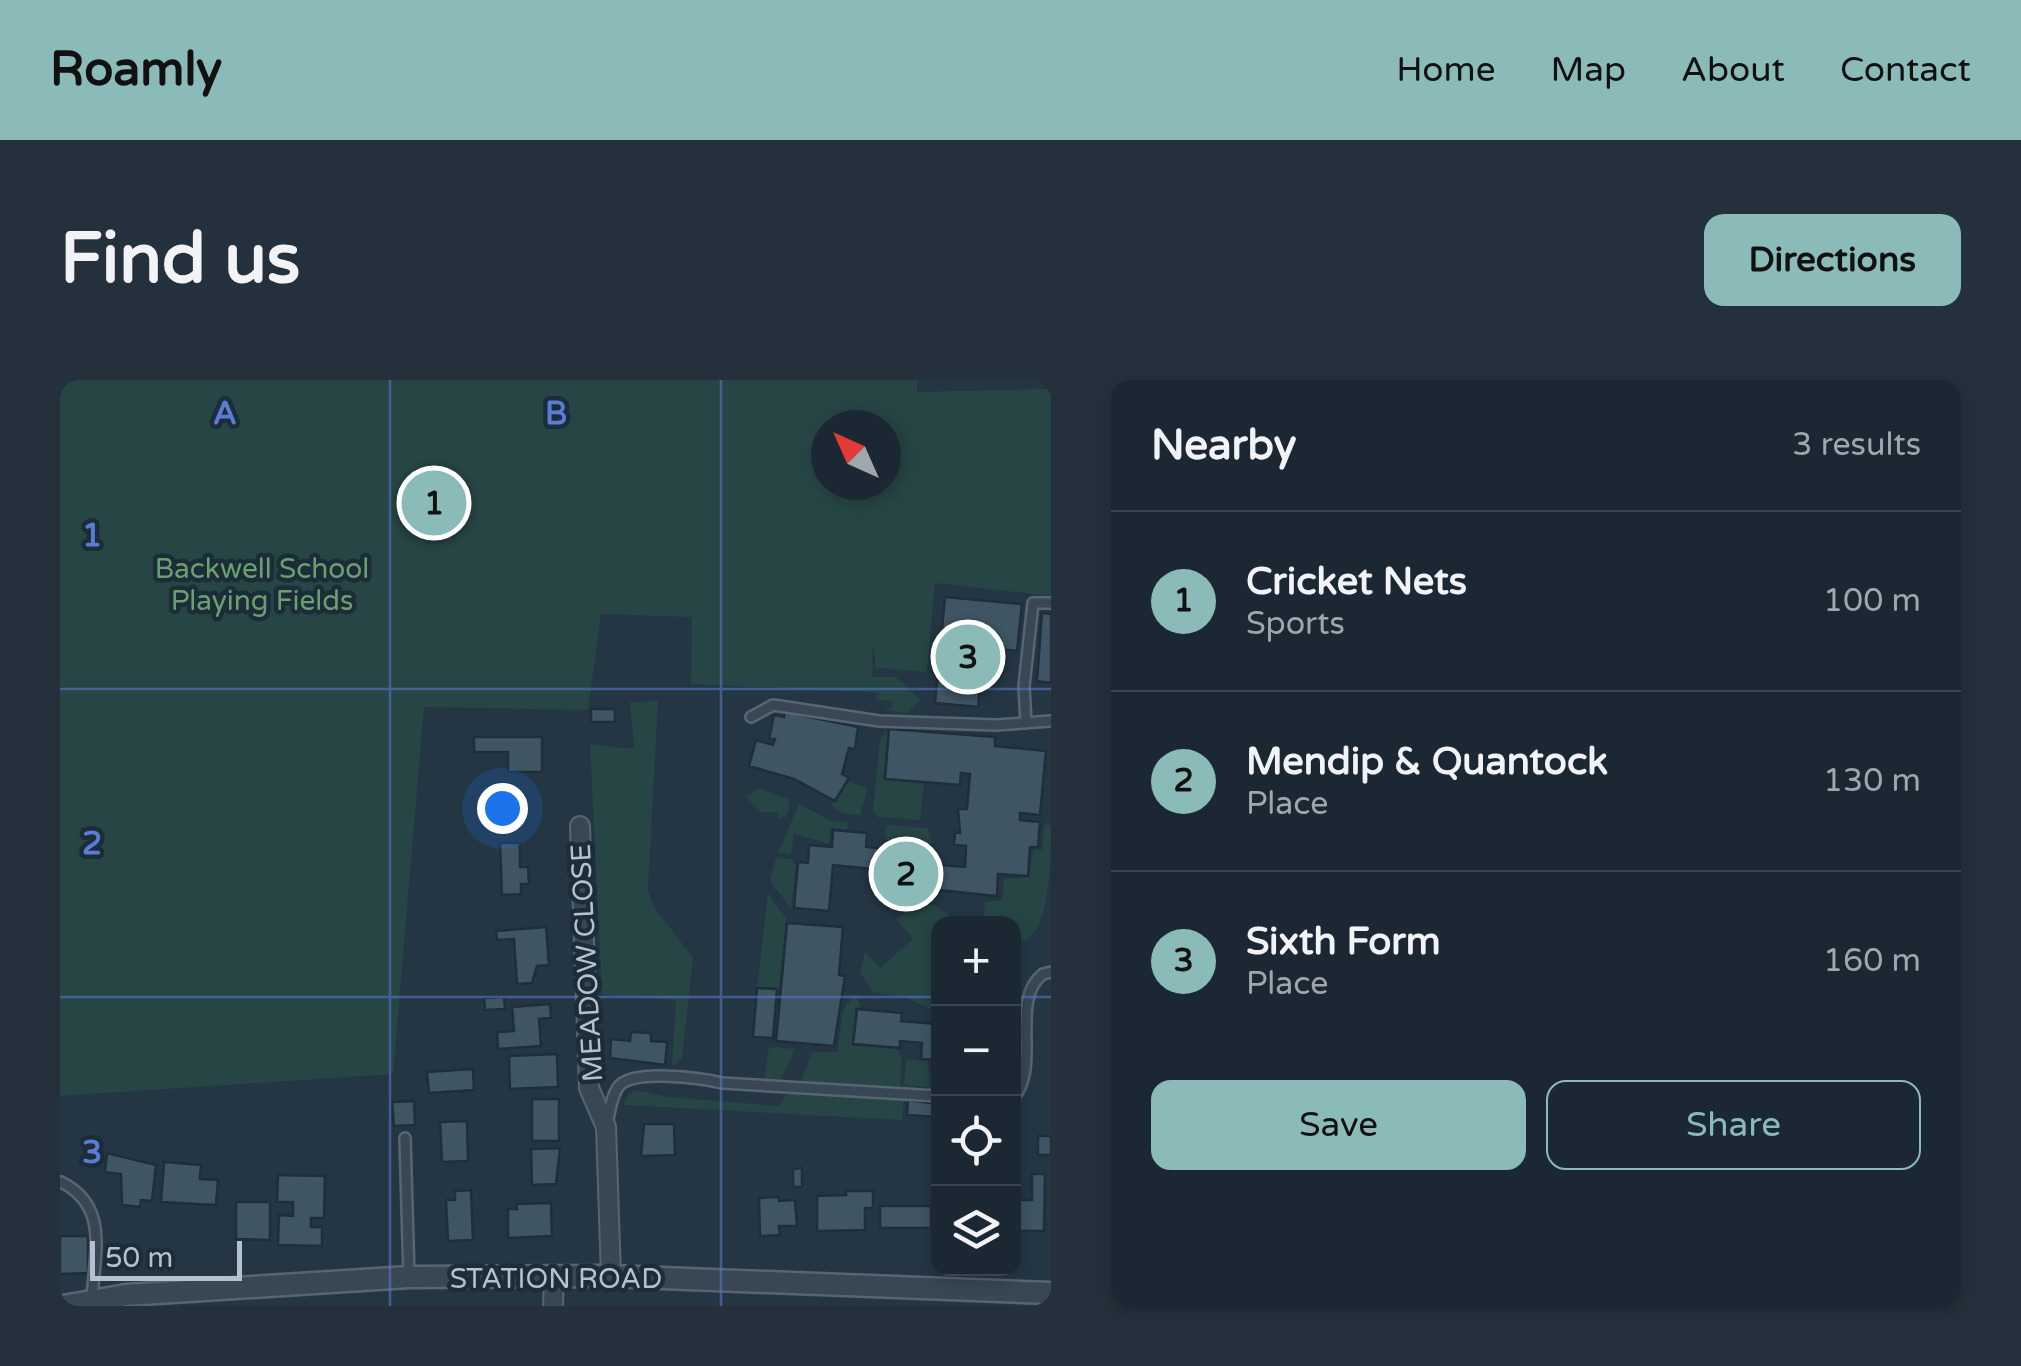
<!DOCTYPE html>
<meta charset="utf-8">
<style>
:root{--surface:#1b2833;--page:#24303b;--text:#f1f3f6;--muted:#a0a6ac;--line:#39444e;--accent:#8bbbb9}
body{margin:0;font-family:"Varela Round",sans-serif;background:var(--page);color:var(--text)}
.controls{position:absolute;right:30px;bottom:30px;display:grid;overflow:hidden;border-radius:20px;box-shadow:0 5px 15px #0003}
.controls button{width:90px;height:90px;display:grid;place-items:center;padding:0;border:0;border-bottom:2px solid var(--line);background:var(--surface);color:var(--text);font:50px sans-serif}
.compass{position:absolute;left:751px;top:30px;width:90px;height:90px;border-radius:50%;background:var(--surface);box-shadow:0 5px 15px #0003;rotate:315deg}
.scale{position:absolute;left:30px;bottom:25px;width:152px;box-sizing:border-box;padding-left:10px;border:5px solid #b5c2cd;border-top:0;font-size:28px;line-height:35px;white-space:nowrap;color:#b5c2cd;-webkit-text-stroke:8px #1d2c39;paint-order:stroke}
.you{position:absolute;left:442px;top:428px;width:35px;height:35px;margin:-25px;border:8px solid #fff;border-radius:50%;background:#1a73e8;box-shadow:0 0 0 15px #1a73e833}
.badge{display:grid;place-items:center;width:65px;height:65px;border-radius:50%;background:var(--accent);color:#111;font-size:32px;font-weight:700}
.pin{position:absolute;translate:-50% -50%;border:5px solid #fff;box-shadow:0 2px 10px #0006}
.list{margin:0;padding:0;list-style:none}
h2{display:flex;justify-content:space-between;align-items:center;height:130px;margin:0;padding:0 40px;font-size:42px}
h2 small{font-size:32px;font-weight:400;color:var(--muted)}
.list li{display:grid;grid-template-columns:65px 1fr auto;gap:30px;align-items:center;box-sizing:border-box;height:180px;padding:0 40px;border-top:2px solid var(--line)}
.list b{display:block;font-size:38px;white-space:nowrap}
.list p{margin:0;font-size:32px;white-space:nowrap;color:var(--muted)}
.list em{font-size:32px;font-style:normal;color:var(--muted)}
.actions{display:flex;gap:20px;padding:30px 40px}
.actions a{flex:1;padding:22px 0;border:2px solid var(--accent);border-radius:20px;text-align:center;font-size:35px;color:var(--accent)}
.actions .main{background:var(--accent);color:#111}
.icon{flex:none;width:55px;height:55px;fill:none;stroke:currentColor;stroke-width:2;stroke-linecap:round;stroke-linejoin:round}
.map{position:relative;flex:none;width:991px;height:926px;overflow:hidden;border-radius:20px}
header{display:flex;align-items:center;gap:60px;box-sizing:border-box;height:140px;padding:0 50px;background:var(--accent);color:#111}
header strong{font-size:48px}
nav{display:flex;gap:55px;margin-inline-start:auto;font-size:35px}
.intro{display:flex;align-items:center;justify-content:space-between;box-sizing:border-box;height:240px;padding:0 60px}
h1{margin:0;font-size:70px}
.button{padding:25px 45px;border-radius:20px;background:var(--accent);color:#111;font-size:35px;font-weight:700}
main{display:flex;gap:60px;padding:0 60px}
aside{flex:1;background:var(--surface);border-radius:20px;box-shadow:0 5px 15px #0003}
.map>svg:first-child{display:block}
</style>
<header>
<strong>Roamly</strong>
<nav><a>Home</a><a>Map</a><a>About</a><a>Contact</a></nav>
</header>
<div class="intro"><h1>Find us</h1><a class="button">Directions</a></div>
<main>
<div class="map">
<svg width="991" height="926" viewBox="0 0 991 926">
<rect width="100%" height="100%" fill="#243644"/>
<!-- green -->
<path fill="#264544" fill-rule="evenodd" d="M0,0H857V12L991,9V216L875,203L867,292L816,288L813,263L812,297H836L860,320L847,333L823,330L831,328L833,321L816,320L817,313L812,312L631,304L632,237L541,234L528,330L364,327L333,694L0,716ZM766,45H826V105H766Z
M598,321L588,510L594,527L633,578L622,678L612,686L616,620L542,615L530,364L574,369L570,322Z
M828,351L823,399L864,403L860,440L818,437L813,431L820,359Z
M787,401L808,408L800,435L782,433L771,425Z
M698,408L730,420L728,434L719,439V433L701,432L686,417Z
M739,424L771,441L788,442L787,450L771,448L769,464L734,454L731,474L718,473Z
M826,445L868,448L873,464L825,460Z
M984,445H991C991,477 991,570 954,561V544L923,543L925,522L942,520L944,499L969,497L973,470H982Z
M716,478L731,479L736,485L731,528L710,501Z
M708,513L726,538L719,608L697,607Z
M859,523L874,525L899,541L878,544V620L872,630L847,618L812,612L800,592L805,572L820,588L853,559L836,539Z
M795,613L801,627L796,628L792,665L837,669L842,679L840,708L740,702L752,672H777L783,631Z
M709,667L735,669L720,702L704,701Z
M846,679L868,681L870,707L844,705Z
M576,710L608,717L718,726L728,713L844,720L842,740L564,725L568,715Z"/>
<!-- building -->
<path fill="#3f5563" stroke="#1f2e3b" stroke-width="2.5" d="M885,217L962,224L957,271L938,269L936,284L922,283L918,327L875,323Z
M982,233L991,234V303L977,301Z
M531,329H555V342H531Z
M725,332L798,347L795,369L789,368L782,394L789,398L775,421L734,399L689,386L696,360L713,365L715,359H709L714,335L724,337Z
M829,349L935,357V366L986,371L980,435L960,433V440L980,442L978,467H970L968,496L938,494L937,516L878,510L881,485L905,487L906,466L894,465L895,452L900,453L898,429H907L910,394L901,393L900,405L825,399Z
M414,357H482V392H448V372H414Z
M773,450L807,453L806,467L825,469L826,462L872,466L869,502L823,498V490L773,485L769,531L734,528L738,482L748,483L749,465L772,467Z
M440,463H460V487H468L469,504H461V514L442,515Z
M727,543L783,547L779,595L785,596L774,666L716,661Z
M486,547L489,585L477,586L472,603L457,604L454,559L437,560L436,551Z
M697,608L717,609L713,658L693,657Z
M444,617L445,629L425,630L424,618Z
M490,624L491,638L479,639L481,666L438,669L437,652L454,651L452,627Z
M797,629L842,633L841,641L878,644V680L861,679L862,663L840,661V668L793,664Z
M571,652L591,653V661L607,662L605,685L550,678L551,659L570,661Z
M497,674L498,707L450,709L449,676Z
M413,689L414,710L369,713L367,692Z
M472,719H499V761H472Z
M848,720L878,724V737L847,735Z
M354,721L355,745L334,746L332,722Z
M407,741L408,781L382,782L380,742Z
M584,744H614L615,775L581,776Z
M978,756H991V775H978Z
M500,768L496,804L472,805L471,769Z
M47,773L96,785L92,821L81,820L80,827L62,825L61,794L45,792Z
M104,782L141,785L140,799L158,800L156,825L101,822Z
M742,788V807H733V789Z
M972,794H985L984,851H954V820H972Z
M218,795L265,796L264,838H251V847H262V866L218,865L219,835L233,836V822H217Z
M411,810L413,860L388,861L386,820H395V811Z
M786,811H813V828H805V850L757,851V816L786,815Z
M719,817V821L735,820L737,846H719L720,855L700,856L699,818Z
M176,822H210V860L176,859Z
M491,823L492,856L448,858V829H457L456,824Z
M820,826H871V848H820Z
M0,856H28V893L0,894Z"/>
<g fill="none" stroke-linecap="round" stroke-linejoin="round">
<defs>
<path id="service" d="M691,337L713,325L819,341L936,345L991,341
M966,343L964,306L973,223H991
M954,717C981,686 949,620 983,594L991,592
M547,744C550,732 551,716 559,706C574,689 641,698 662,703L878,716
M345,758L349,897
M1,802C50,826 34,874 32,920"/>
<path id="minor" d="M520,446L529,708L546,747L551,896
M493,926L494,897"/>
<path id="tertiary" d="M3,926L66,915L349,897L551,896L991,913"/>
</defs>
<!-- service casing -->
<use href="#service" stroke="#566571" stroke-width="14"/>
<!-- minor casing -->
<use href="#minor" stroke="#566571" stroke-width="22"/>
<!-- tertiary casing -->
<use href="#tertiary" stroke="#566571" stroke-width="25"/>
<!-- service -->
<use href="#service" stroke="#384753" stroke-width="9"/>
<!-- minor -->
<use href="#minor" stroke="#384753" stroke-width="18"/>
<!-- tertiary -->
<use href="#tertiary" stroke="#384753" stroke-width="20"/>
</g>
<!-- grid -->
<path fill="none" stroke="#5a7cd4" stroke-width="2.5" stroke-opacity="0.55" d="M330,0V926M661,0V926M0,309H991M0,617H878M954,617H991"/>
<g text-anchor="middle" stroke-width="9" stroke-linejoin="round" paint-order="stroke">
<!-- park labels -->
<g font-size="28" fill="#6aa06f" stroke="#1d2c39">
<text x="202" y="198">Backwell School<tspan x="202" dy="32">Playing Fields</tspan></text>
</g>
<!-- street labels -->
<g font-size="28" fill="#b5c2cd" stroke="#1d2c39">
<text transform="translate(526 583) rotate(-93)" y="10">MEADOW CLOSE</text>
<text x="496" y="908">STATION ROAD</text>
</g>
</g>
<g font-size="32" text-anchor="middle" font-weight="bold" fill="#5a7cd4" stroke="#1d2c39" stroke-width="9" stroke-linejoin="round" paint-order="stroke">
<text x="165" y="44">A</text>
<text x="496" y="44">B</text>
<text x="32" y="166">1</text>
<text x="32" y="474">2</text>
<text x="32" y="783">3</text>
</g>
</svg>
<div class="controls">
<button>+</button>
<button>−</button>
<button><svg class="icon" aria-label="locate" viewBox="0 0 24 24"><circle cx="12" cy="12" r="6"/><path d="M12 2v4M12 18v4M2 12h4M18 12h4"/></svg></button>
<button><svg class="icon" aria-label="layers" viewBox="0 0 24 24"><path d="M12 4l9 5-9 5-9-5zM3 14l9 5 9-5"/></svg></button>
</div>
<svg class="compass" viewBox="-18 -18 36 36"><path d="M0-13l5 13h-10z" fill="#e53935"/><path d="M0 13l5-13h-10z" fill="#a0a6ac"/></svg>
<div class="scale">50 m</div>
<div class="you"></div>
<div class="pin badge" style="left:374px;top:123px">1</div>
<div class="pin badge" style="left:846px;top:494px">2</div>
<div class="pin badge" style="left:908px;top:277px">3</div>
</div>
<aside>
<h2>Nearby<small>3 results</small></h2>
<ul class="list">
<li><span class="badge">1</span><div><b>Cricket Nets</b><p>Sports</p></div><em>100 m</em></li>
<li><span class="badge">2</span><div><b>Mendip &amp; Quantock</b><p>Place</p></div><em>130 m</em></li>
<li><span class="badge">3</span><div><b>Sixth Form</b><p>Place</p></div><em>160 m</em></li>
</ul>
<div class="actions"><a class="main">Save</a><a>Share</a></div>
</aside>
</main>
